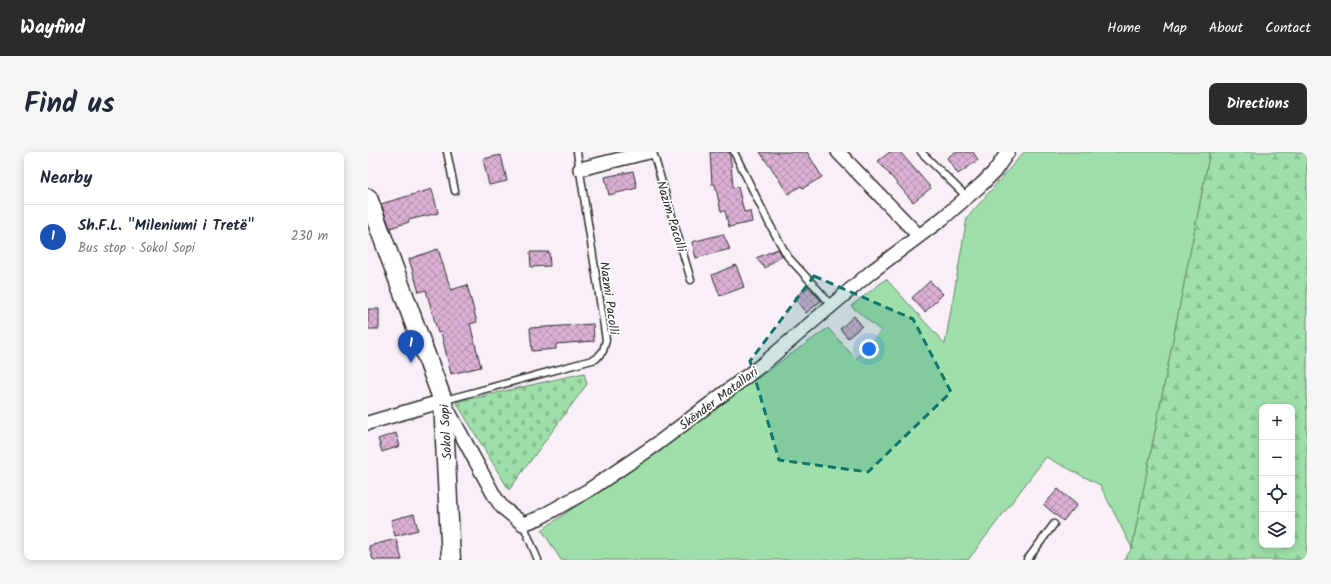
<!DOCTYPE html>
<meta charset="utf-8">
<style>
:root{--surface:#fff;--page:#f6f6f7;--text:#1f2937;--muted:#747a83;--line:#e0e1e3;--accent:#2b2b2b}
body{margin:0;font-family:Kalam,sans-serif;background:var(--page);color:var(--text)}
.controls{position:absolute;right:12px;bottom:12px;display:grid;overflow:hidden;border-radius:8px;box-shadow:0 2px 10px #0003}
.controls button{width:36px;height:36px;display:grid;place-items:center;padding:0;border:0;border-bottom:1px solid var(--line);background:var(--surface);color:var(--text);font:20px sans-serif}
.you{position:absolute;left:501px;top:197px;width:14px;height:14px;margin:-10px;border:3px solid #fff;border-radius:50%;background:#1a73e8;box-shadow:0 0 0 6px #1a73e833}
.badge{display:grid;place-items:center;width:26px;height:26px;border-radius:50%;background:var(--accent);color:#fff;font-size:13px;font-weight:700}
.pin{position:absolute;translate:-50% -33px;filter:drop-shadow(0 1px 2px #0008)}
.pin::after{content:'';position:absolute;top:21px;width:14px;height:12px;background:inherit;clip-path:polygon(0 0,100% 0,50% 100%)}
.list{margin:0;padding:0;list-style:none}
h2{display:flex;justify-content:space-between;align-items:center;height:52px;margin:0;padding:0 16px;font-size:17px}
h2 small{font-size:13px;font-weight:400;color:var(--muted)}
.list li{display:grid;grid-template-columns:26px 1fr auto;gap:12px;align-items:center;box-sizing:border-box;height:64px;padding:0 16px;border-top:1px solid var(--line)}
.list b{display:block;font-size:15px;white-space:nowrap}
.list p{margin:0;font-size:13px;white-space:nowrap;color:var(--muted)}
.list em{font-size:13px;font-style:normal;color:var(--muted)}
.icon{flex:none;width:22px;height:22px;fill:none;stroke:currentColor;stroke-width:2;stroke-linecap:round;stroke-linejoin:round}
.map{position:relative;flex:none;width:939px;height:408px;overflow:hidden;border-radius:8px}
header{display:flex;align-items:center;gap:24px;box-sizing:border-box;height:56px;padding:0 20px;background:var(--accent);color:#fff}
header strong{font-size:19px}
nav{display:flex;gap:22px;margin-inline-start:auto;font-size:14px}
.intro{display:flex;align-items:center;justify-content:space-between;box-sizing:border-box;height:96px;padding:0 24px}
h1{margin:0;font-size:28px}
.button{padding:10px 18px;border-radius:8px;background:var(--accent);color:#fff;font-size:14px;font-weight:700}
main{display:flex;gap:24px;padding:0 24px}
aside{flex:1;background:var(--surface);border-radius:8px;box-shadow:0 2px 10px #0003}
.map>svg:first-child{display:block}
</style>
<header>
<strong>Wayfind</strong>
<nav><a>Home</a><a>Map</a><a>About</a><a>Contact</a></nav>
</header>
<div class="intro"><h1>Find us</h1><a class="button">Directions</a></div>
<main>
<aside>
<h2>Nearby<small></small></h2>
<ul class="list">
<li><span class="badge" style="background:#1a4fb4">1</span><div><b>Sh.F.L. &quot;Mileniumi i Tretë&quot;</b><p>Bus stop · Sokol Sopi</p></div><em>230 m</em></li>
</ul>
</aside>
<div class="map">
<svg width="939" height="408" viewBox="0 0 939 408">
<defs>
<pattern id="forest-firs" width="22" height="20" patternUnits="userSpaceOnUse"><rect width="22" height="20" fill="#9fe0aa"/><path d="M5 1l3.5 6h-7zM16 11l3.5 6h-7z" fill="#89c092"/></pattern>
<pattern id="cemetery-stones" width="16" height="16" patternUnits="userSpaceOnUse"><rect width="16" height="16" fill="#9fe0aa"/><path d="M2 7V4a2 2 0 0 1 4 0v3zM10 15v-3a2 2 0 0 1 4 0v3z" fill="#89c092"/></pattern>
<pattern id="building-cross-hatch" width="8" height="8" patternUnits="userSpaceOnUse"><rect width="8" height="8" fill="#dbb0d6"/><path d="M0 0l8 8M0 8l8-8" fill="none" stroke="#b28fae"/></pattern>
</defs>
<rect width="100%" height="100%" fill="#f8eff7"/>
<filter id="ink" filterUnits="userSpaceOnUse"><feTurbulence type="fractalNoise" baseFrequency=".025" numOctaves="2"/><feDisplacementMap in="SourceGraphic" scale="8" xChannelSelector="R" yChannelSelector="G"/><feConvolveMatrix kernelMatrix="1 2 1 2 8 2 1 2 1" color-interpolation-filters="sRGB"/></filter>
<g filter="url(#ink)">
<!-- grass -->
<path fill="#9fe0aa" stroke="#65866a" d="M656,0H842L764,396L732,333L678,305L600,408H193L174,378L460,176L488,207L513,179L483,154L518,127L577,192L599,66Z"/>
<!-- forest -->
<path fill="url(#forest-firs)" stroke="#65866a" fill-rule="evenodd" d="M842,0H939V408H756L764,396ZM894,255H924V393H894Z"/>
<!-- cemetery -->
<path fill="url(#cemetery-stones)" stroke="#65866a" d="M216,221L219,232L141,338L88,250Z"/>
<!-- building -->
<path fill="url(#building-cross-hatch)" stroke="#2b2b2b" d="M342,0H361L363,10L365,36L370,35L376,60L382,59L384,70L361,75L357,59H353L347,32H344Z
M392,0H439L454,25L435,36L433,34L420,42L401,12H400Z
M522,0H532L563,36L545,50L510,9Z
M587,0H605L610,8L590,22L579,6Z
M133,3L139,29L121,33L115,7Z
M265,19L269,36L241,43L237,25Z
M64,37L70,61L40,68L41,70L22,76L13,52Z
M355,82L362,97L328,106L324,90Z
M70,97L83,138L99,133L109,170L102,172L113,215L83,222L73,180L70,181L58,138L51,140L41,107Z
M410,97L414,103L397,116L388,106Z
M162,100H181L182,114L163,115Z
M368,113L376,135L352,144L344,123Z
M562,129L575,142L557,160L544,146Z
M441,134L453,149L438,161L426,146Z
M0,157H11V177H0Z
M486,164L494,174L480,186L472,177Z
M225,172L226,189L188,192V197L164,199L162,176Z
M28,281L32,294L14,300L10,287Z
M690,337L709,353L695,369L676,353Z
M46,362L50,378L27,384L23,368Z
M28,387L34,408H5L1,394Z"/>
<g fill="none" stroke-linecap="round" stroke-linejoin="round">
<defs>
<path id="lane" d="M79,0L87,39
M285,0L323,128
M366,0L402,73L420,105L454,142L463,154
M553,0L599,45
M77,248L228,207L235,199L238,188L209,0
M155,372L170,408
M659,408L686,372"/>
<path id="street" d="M470,0L551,84
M212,17L281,0
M0,271L75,249L127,345L134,355L155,372L171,366L221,338L289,292L395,212L503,120L575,66L614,32L626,20L640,0"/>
<path id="secondary" d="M0,46L75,249L83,408"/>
</defs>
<!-- lane casing -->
<use href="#lane" stroke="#2b2b2b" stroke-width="9"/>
<!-- street casing -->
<use href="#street" stroke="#2b2b2b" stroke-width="16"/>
<!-- secondary casing -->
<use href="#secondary" stroke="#2b2b2b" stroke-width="21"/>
<!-- lane -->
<use href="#lane" stroke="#fff" stroke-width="6"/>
<!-- street -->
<use href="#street" stroke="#fff" stroke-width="13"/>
<!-- secondary -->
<use href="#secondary" stroke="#fff" stroke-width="18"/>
</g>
</g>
<!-- marked area -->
<path fill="#0f766e" fill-opacity="0.2" stroke="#0f766e" stroke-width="3" stroke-dasharray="8 5" stroke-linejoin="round" d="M446,124L545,167L583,240L500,320L411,308L382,209Z"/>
<g text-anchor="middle" stroke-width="3.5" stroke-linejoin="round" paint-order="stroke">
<!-- street labels -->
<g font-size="13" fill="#2b2b2b" stroke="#fff">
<text transform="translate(304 64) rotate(73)" y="5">Nazim Pacolli</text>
<text transform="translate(242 146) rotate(82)" y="5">Nazmi Pacolli</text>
<text transform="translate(350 246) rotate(-37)" y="5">Skënder Matallari</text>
<text transform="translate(77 280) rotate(-93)" y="5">Sokol Sopi</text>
</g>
</g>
</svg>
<div class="controls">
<button>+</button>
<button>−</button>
<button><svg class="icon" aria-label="locate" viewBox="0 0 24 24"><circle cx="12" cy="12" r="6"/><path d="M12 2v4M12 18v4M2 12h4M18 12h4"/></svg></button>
<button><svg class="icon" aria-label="layers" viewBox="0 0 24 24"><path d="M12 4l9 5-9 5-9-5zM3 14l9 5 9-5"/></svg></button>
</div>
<div class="you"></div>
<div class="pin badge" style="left:43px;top:211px;background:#1a4fb4">1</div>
</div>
</main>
